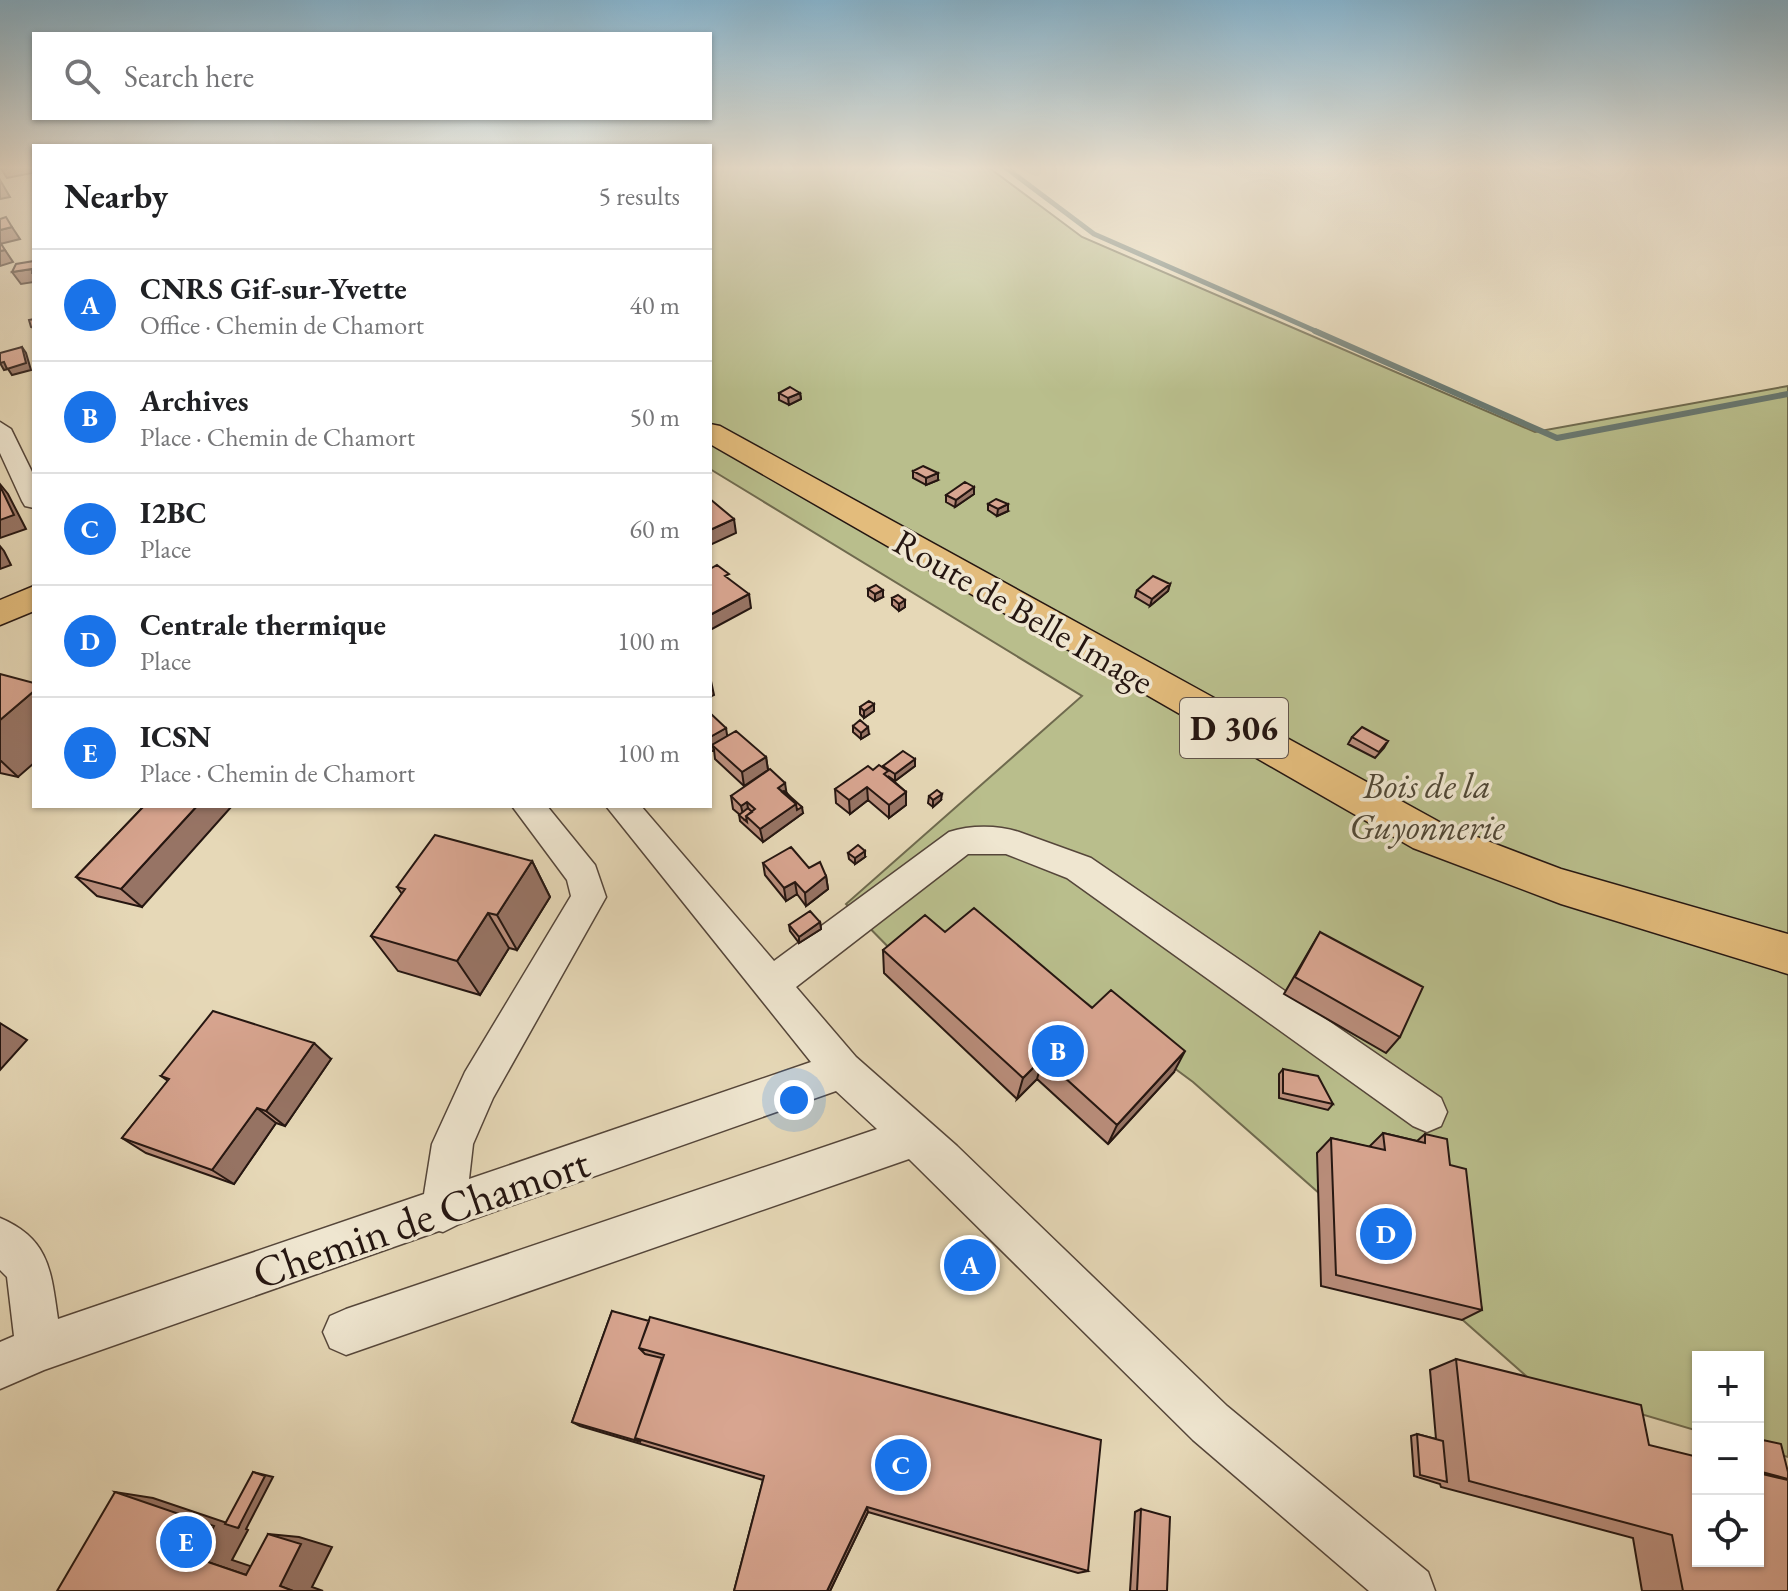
<!DOCTYPE html>
<meta charset="utf-8">
<style>
:root{--surface:#fff;--page:#f2f2f2;--text:#202124;--muted:#757577;--line:#e0e0e0;--accent:#1a73e8}
body{margin:0;font-family:"EB Garamond",serif;background:var(--page);color:var(--text)}
.controls{position:absolute;right:24px;bottom:24px;display:grid;overflow:hidden;border-radius:0px;box-shadow:0 2px 6px #0004}
.controls button{width:72px;height:72px;display:grid;place-items:center;padding:0;border:0;border-bottom:2px solid var(--line);background:var(--surface);color:var(--text);font:40px sans-serif}
.you{position:absolute;left:794px;top:1100px;width:28px;height:28px;margin:-20px;border:6px solid #fff;border-radius:50%;background:#1a73e8;box-shadow:0 0 0 12px #1a73e833}
.badge{display:grid;place-items:center;width:52px;height:52px;border-radius:50%;background:var(--accent);color:#fff;font-size:26px;font-weight:700}
.pin{position:absolute;translate:-50% -50%;border:4px solid #fff;box-shadow:0 2px 8px #0006}
.list{margin:0;padding:0;list-style:none}
h2{display:flex;justify-content:space-between;align-items:center;height:104px;margin:0;padding:0 32px;font-size:34px}
h2 small{font-size:26px;font-weight:400;color:var(--muted)}
.list li{display:grid;grid-template-columns:52px 1fr auto;gap:24px;align-items:center;box-sizing:border-box;height:112px;padding:0 32px;border-top:2px solid var(--line)}
.list b{display:block;font-size:30px;white-space:nowrap}
.list p{margin:0;font-size:26px;white-space:nowrap;color:var(--muted)}
.list em{font-size:26px;font-style:normal;color:var(--muted)}
.icon{flex:none;width:44px;height:44px;fill:none;stroke:currentColor;stroke-width:2;stroke-linecap:round;stroke-linejoin:round}
.map{position:relative;flex:none;width:1788px;height:1591px;overflow:hidden}
.search{position:absolute;background:var(--surface);box-shadow:0 2px 6px #0004;left:32px;top:32px;width:680px;height:88px;display:flex;align-items:center;gap:20px;box-sizing:border-box;padding:0 28px;border-radius:0px;color:var(--muted);font-size:30px}
.panel{position:absolute;background:var(--surface);box-shadow:0 2px 6px #0004;left:32px;top:144px;width:680px;height:664px;border-radius:0px}
.map>svg:first-child{display:block}
</style>
<div class="map">
<svg width="1788" height="1591" viewBox="0 0 1788 1591">
<rect width="100%" height="100%" fill="#e6d8b7"/>
<filter id="stains"><feTurbulence type="fractalNoise" baseFrequency=".0025" numOctaves="4"/><feColorMatrix values="0 0 0 0 .2 0 0 0 0 .09 0 0 0 0 .02 0 0 0 .5 -.17"/></filter>
<radialGradient id="worn" r=".72"><stop offset=".6" stop-color="#630" stop-opacity="0"/><stop offset="1" stop-color="#630" stop-opacity=".3"/></radialGradient>
<!-- green -->
<path fill="#b9be8c" stroke="#6f6a4e" stroke-width="2" d="M710,167H988L1082,237L1535,432L1788,386V1457L1758,1448V1357H1698V1431L1533,1382L1193,1082L1000,939L907,966L846,904L1082,696L710,469Z"/>
<g fill="none" stroke-linecap="round" stroke-linejoin="round">
<!-- stream-far1 -->
<path stroke="#697870" stroke-width="5" d="M1005,167L1094,234L1320,333"/>
<!-- stream -->
<path stroke="#697870" stroke-width="6" d="M1315,331L1557,438L1788,394"/>
<defs>
<path id="minor" d="M0,422L11,429L34,476V508L25,506L22,501L0,453Z
M512,806H547L595,865L606,897L493,1098L473,1144L469,1179L811,1062L606,806H641L774,961L949,832C970,825 998,825 1019,832L1091,858L1441,1098L1447,1112L1441,1126L1427,1132L1413,1126L1067,878L1006,854H968L796,987L856,1057L957,1146L1227,1406L1428,1572L1435,1591H1369L1193,1440L909,1159L346,1355L330,1348L323,1332L330,1316L346,1309L877,1129L836,1091L459,1224L443,1232L439,1231L44,1370L0,1389V1342L14,1336L7,1277L0,1270V1218C50,1239 51,1272 58,1319L424,1194L432,1144L465,1072L571,896L567,880Z"/>
<path id="major" d="M710,424L720,426L1443,824L1561,869L1788,934V974L1561,904L1413,848L710,444Z
M34,586V611L0,625V600Z"/>
</defs>
<!-- minor casing -->
<use href="#minor" stroke="#55463a" stroke-width="3"/>
<!-- major casing -->
<use href="#major" stroke="#251611" stroke-width="3"/>
<!-- minor -->
<use href="#minor" fill="#efe6d0" fill-rule="evenodd"/>
<!-- major -->
<use href="#major" fill="#e3bc7c" fill-rule="evenodd"/>
</g>
<!-- wall -->
<path fill="#ba8e7c" stroke="#251611" stroke-width="2" d="M779,393H800L801,399L789,405L779,400Z
M913,471L938,480L926,485L913,478Z
M974,487V494L955,507L946,502V495Z
M988,504L1008,511L997,516L988,510Z
M1170,584L1168,591L1150,606L1135,597L1137,590Z
M868,589L883,597L875,601L868,596Z
M892,598L905,600V607L899,611L892,605Z
M0,674L18,777L0,773Z
M874,704V711L864,718L860,714V707Z
M710,713L727,736L766,757L768,770L744,786L715,759L714,750L710,752Z
M853,726L869,734L861,739L853,732Z
M1352,737L1388,741L1384,748L1375,758L1348,744Z
M915,759V766L895,781L888,776L906,792V805L889,818L868,800L850,814L836,803L835,789L873,770L883,768V766Z
M787,793L803,813L763,842L740,821L739,814L733,809L731,796Z
M929,796L941,800L933,807L928,803Z
M144,806L142,907L97,896L76,877Z
M848,853L865,857L855,864L849,859Z
M532,861L550,897L517,950L509,948L480,995L398,971L371,936L402,894L397,887Z
M763,863L809,868L826,876L828,889L806,906L797,894L786,901L765,875Z
M820,922L821,929L799,943L790,931L789,925Z
M945,932L1092,1008L1174,1072L1108,1144L1037,1079L1017,1099L884,973L883,950Z
M1320,932L1400,1037L1386,1053L1284,994Z
M331,1059L285,1126L276,1123L234,1184L146,1153L122,1138L168,1081L161,1076Z
M1283,1069L1333,1104L1328,1110L1279,1098V1074Z
M1383,1133L1417,1141L1425,1134L1450,1165L1482,1310L1462,1320L1321,1286L1317,1153L1331,1138L1369,1147Z
M612,1311L1088,1571L1078,1573L868,1512L830,1591H734L763,1480L580,1426L572,1422Z
M1456,1359L1649,1445L1758,1561V1439L1788,1472V1480H1786L1788,1591H1642L1633,1538L1441,1487L1440,1484L1414,1476L1411,1436L1417,1434L1436,1439L1430,1370Z
M1141,1509L1167,1591H1130L1135,1512Z"/>
<!-- shaded-wall -->
<path fill="#977465" stroke="#251611" stroke-width="2" d="M0,167H31L32,173L7,178Z
M0,180L10,197L0,199Z
M12,227L20,239L0,244V230Z
M5,250L13,262L0,266V251Z
M32,269L34,273V282L21,284L12,272Z
M22,347L26,353L31,370L12,375L8,369L4,370L0,363Z
M800,393L801,399L789,405L788,398Z
M938,473V480L926,485V478Z
M0,484L8,494L26,529L0,538Z
M974,487V494L955,507L956,500Z
M1008,504V511L997,516L998,509Z
M734,519L736,533L710,545V530Z
M0,546L4,551L11,565L0,569Z
M1170,584L1168,591L1150,606L1152,599Z
M883,590V597L875,601V594Z
M749,594L751,608L710,630V615Z
M905,600V607L899,611V604Z
M710,681H711L714,695L710,697Z
M34,691V763L18,777L0,760V720Z
M874,704V711L864,718V711Z
M868,727L869,734L861,739V733Z
M726,728L728,741L712,745L714,750L710,752V737Z
M766,757L768,770L744,786L742,772Z
M915,759V766L895,781V774Z
M785,783L787,796L778,788Z
M867,787L868,800L850,814L849,800Z
M906,792V805L889,818V805Z
M942,794L941,800L933,807V800Z
M747,802L749,815L744,819L741,806Z
M796,804L802,807L803,813L763,842L760,829Z
M197,806H232L142,907L121,889Z
M865,851V857L855,864V858Z
M532,861L550,897L517,950L497,915Z
M826,876L828,889L806,906L805,893Z
M795,882L797,894L786,901L784,888Z
M488,913L509,948L480,995L457,961Z
M820,922L821,929L799,943V937Z
M0,1023L27,1040L0,1070Z
M314,1043L331,1059L285,1126L266,1111Z
M1185,1051L1174,1072L1108,1144L1117,1125Z
M1043,1058L1037,1079L1017,1099L1023,1078Z
M257,1108L276,1123L234,1184L212,1170Z
M253,1472L273,1477L246,1529L248,1530L232,1560L280,1576L246,1575L196,1558L115,1492L153,1498L239,1527Z
M867,1507L868,1512L830,1591H827Z
M268,1534L299,1537L332,1547L312,1587L323,1591H293L280,1586Z"/>
<!-- building -->
<path fill="#d8a590" stroke="#251611" stroke-width="2" d="M6,217L12,227L0,230V219Z
M0,242L5,250L0,251Z
M34,261V273H32V269L12,272L16,264Z
M34,319V328L31,327L29,320Z
M22,347L26,363L7,369L4,362L0,363V353Z
M790,387L800,393L788,398L779,393Z
M923,466L938,473L926,478L913,471Z
M965,482L974,487L956,500L946,495Z
M0,486L14,515L0,520Z
M710,499L734,519L710,530Z
M996,499L1008,504L998,509L988,504Z
M717,565L729,574L725,576L749,594L710,615V569Z
M1153,576L1170,584L1152,599L1137,590Z
M876,585L883,590L875,594L868,589Z
M898,595L905,600L899,604L892,598Z
M0,674L34,683V691L0,720Z
M869,701L874,704L864,711L860,707Z
M710,713L726,728L710,737Z
M860,720L868,727L861,733L853,726Z
M1362,727L1388,741L1379,752L1352,737Z
M736,731L766,757L742,772L712,745Z
M903,751L915,759L895,774L883,766Z
M879,765L888,771L884,774L906,792L889,805L867,787L849,800L835,789L868,766L873,770Z
M770,769L785,783L778,788L796,804L760,829L746,816L755,809L747,802L741,806L731,796Z
M937,790L942,794L933,800L929,796Z
M784,791L802,807L797,810L796,804L782,792Z
M144,806H197L121,889L76,877Z
M748,808L752,812L746,816L747,822L739,815Z
M435,835L532,861L497,915L488,913L457,961L371,936L405,889L397,887Z
M858,845L865,851L855,858L848,853Z
M791,847L809,868L820,862L826,876L805,893L795,882L784,888L763,863Z
M974,908L1092,1008L1111,990L1185,1051L1117,1125L1043,1058L1023,1078L883,950L925,915L945,932Z
M810,911L820,922L799,937L789,925Z
M1320,932L1423,987L1400,1037L1295,977Z
M213,1011L314,1043L266,1111L257,1108L212,1170L122,1138L169,1079L161,1076Z
M1283,1069L1318,1076L1333,1104L1283,1093Z
M1383,1133L1425,1143V1134L1447,1139L1450,1165L1466,1169L1482,1310L1336,1275L1331,1138L1385,1150Z
M612,1311L649,1321L639,1348L645,1354L662,1358L635,1438L641,1442L572,1422Z
M650,1317L1101,1440L1088,1571L867,1507L827,1591H734L764,1476L635,1438L664,1355L639,1348Z
M1456,1359L1641,1405L1649,1445L1698,1457V1561H1758V1473L1788,1480V1591H1683L1672,1535L1469,1481Z
M1417,1434L1443,1441L1447,1482L1420,1475Z
M1758,1439L1781,1444L1788,1472V1479L1758,1471Z
M253,1472L265,1476L238,1528L225,1524Z
M115,1492L214,1526L196,1558L246,1575L268,1534L301,1544L280,1586L293,1591H57Z
M1141,1509L1170,1517L1167,1591H1137Z"/>
<!-- sky -->
<linearGradient id="sky" x2="0" y2="1"><stop stop-color="#87b6d1"/><stop offset="0.43" stop-color="#f4eddf"/><stop offset="1" stop-color="#f4eddf" stop-opacity="0"/></linearGradient>
<rect width="1788" height="390" fill="url(#sky)"/>
<g text-anchor="middle" stroke-width="7" stroke-linejoin="round" paint-order="stroke">
<!-- shield labels -->
<rect fill="#efe6d0" stroke="#62544a" stroke-width="2" x="1180" y="698" width="108" height="60" rx="6"/>
<g font-size="34" font-weight="bold" fill="#251611">
<text x="1234" y="740">D 306</text>
</g>
<!-- street labels -->
<g font-size="36" fill="#251611" stroke="#efe6d0">
<text transform="translate(1024 611) rotate(30)" y="13">Route de Belle Image</text>
</g>
<!-- park labels -->
<g font-size="36" font-style="italic" fill="#514836" stroke="#efe6d0">
<text x="1427" y="798">Bois de la<tspan x="1427" dy="41">Guyonnerie</tspan></text>
</g>
<!-- near-street labels -->
<g font-size="44" fill="#251611" stroke="#efe6d0">
<text transform="translate(421 1218) rotate(-19)" y="15">Chemin de Chamort</text>
</g>
</g>
<rect width="100%" height="100%" filter="url(#stains)"/>
<rect width="100%" height="100%" fill="url(#worn)"/>
</svg>
<div class="controls">
<button>+</button>
<button>−</button>
<button><svg class="icon" aria-label="locate" viewBox="0 0 24 24"><circle cx="12" cy="12" r="6"/><path d="M12 2v4M12 18v4M2 12h4M18 12h4"/></svg></button>
</div>
<div class="you"></div>
<div class="pin badge" style="left:970px;top:1265px">A</div>
<div class="pin badge" style="left:1058px;top:1051px">B</div>
<div class="pin badge" style="left:901px;top:1465px">C</div>
<div class="pin badge" style="left:1386px;top:1234px">D</div>
<div class="pin badge" style="left:186px;top:1542px">E</div>
<div class="search"><svg class="icon" aria-label="search" viewBox="0 0 24 24"><circle cx="10" cy="10" r="6"/><path d="M15 15l6 6"/></svg>Search here</div>
<section class="panel">
<h2>Nearby<small>5 results</small></h2>
<ul class="list">
<li><span class="badge">A</span><div><b>CNRS Gif-sur-Yvette</b><p>Office · Chemin de Chamort</p></div><em>40 m</em></li>
<li><span class="badge">B</span><div><b>Archives</b><p>Place · Chemin de Chamort</p></div><em>50 m</em></li>
<li><span class="badge">C</span><div><b>I2BC</b><p>Place</p></div><em>60 m</em></li>
<li><span class="badge">D</span><div><b>Centrale thermique</b><p>Place</p></div><em>100 m</em></li>
<li><span class="badge">E</span><div><b>ICSN</b><p>Place · Chemin de Chamort</p></div><em>100 m</em></li>
</ul>
</section>
</div>
